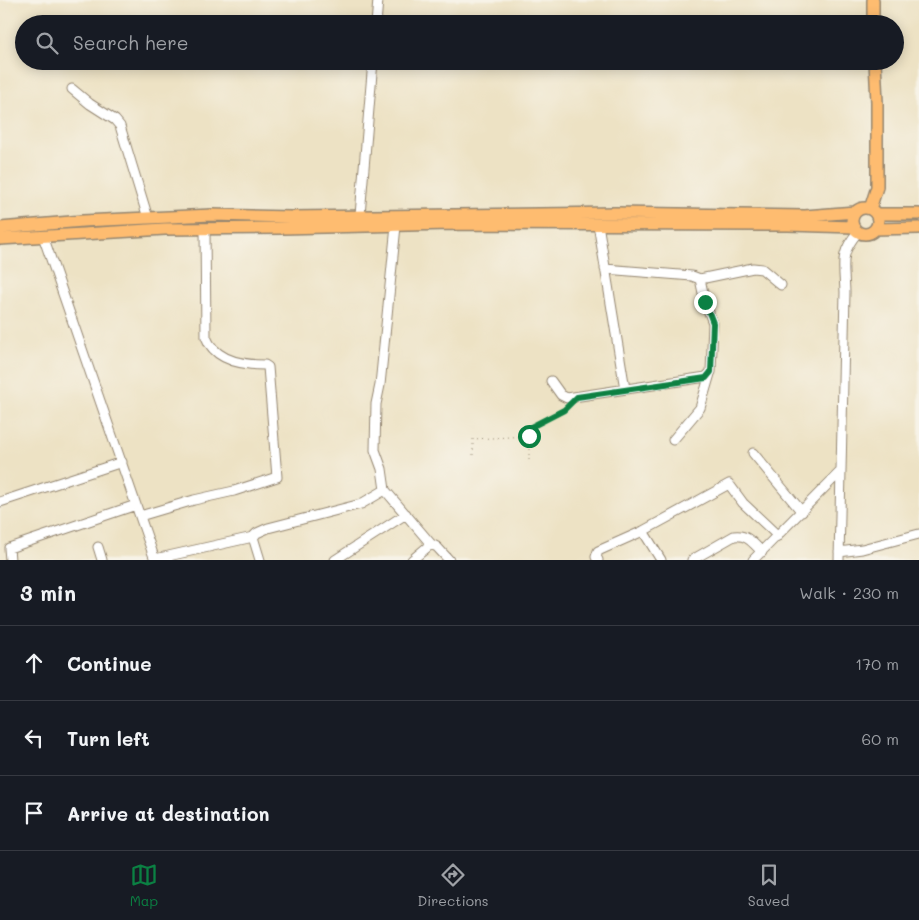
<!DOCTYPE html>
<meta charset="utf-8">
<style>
:root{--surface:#171b24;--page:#242831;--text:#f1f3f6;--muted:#9ea1a6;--line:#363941;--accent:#0b8043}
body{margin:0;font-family:Mali,sans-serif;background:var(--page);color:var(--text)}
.stop{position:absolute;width:15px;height:15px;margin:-11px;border:4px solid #0b8043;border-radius:50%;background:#fff}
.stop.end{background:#0b8043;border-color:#fff;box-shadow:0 1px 5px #0008}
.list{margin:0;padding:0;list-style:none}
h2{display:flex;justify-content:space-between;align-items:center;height:65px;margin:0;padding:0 20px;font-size:21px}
h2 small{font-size:16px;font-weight:400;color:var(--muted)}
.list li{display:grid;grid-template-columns:32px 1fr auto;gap:15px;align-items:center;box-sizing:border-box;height:75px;padding:0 20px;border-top:1px solid var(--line)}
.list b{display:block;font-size:19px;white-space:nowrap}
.list em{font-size:16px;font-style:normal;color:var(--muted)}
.icon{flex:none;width:28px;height:28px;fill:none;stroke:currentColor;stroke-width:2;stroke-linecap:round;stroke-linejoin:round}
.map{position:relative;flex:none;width:919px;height:560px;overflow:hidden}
.search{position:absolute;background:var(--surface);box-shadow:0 2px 12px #0003;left:15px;right:15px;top:15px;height:55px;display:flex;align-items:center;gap:12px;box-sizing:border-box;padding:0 18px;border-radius:28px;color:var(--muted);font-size:19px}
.sheet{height:290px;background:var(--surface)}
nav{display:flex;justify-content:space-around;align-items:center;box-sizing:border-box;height:70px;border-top:1px solid var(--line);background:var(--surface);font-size:14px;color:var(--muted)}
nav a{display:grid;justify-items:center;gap:2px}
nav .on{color:var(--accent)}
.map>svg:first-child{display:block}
</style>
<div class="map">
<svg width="919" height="560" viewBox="0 0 919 560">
<rect width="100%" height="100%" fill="#f7f3e8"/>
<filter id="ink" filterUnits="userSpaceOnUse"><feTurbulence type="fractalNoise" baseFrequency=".02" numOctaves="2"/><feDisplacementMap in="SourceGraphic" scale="10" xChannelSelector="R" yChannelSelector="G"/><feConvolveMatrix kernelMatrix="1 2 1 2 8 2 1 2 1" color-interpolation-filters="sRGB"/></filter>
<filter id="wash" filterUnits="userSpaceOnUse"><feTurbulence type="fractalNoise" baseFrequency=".0096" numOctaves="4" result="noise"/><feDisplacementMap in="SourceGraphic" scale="20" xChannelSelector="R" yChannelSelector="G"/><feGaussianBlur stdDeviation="1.12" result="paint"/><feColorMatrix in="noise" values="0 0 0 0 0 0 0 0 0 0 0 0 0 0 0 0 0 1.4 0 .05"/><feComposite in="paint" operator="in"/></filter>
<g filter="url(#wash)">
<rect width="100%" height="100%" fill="#ede2c4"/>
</g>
<g filter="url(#ink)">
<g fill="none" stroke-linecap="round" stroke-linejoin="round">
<defs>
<path id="minor" d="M376,24L378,0
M72,89L90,104L115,120L120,126L148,218
M360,215L373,61
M598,224L625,389
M43,236L155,560
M700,279L753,268L762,269L781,285
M551,381L561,395L567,398L706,377L711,372L713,323L705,302L700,279L692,276L605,269
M673,440L700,408L710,374
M753,453L802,512
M385,490L382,469L375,450L376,404L380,385L396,226
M0,502L122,462
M140,516L194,500L234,491L277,477L268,367L265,365C243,365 215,361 206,337L205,229
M643,531L661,560
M253,537L260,560
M98,547L102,560
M839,552L862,549L919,534
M155,559L253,537L257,533L268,528L361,504L385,490L431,544L437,547L449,560
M10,560L9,548L136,505
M335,560L406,514
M412,560L431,544
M598,560L596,557L598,551L643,531L729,484L743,503L778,536
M692,560L734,536C747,534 753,543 762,552
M753,560L840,472
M839,560L845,292C844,264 839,254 858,232"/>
<path id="major" d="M873,0V24
M852 221a13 13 0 1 1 26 0a13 13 0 1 1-26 0Z
M870,209L877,187V102L875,61
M876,214H919
M0,228L83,221L212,215L291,217L616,213L805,216L855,212
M875,229L919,228
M0,239L165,229L283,228L450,224L788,225L853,227"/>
</defs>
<!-- minor casing -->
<use href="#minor" stroke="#948671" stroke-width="11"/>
<!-- major casing -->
<use href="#major" stroke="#948671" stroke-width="14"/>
<!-- path -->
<path stroke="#948671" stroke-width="1" stroke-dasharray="1 4" stroke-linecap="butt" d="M473,455V439L528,436
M529,460V428L564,410L568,406"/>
<!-- minor -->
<use href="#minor" stroke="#fff" stroke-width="9"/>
<!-- major -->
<use href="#major" stroke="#febc70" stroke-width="11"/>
</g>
</g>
<g fill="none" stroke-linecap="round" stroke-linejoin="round" filter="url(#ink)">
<!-- route -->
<path stroke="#0b8043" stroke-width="6" d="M529,436V428L564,410L577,397L706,378L711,372L713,323L705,302"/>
</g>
</svg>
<div class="stop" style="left:529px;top:436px"></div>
<div class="stop end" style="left:705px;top:302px"></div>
<div class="search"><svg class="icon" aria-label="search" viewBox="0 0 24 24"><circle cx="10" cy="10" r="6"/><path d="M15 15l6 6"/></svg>Search here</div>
</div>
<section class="sheet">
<h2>3 min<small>Walk · 230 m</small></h2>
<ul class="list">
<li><svg class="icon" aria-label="ahead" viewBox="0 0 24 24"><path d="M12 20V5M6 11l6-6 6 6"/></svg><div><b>Continue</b></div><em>170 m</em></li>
<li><svg class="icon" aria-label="left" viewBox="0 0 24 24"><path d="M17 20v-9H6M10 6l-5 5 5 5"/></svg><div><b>Turn left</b></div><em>60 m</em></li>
<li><svg class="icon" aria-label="arrive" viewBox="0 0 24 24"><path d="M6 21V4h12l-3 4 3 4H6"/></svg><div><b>Arrive at destination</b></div></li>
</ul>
</section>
<nav>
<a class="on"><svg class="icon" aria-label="map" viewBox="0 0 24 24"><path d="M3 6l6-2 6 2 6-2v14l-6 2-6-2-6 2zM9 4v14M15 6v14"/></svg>Map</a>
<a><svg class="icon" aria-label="directions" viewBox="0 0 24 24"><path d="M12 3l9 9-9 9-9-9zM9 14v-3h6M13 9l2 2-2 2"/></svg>Directions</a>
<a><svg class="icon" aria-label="saved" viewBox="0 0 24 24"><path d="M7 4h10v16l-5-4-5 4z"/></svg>Saved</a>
</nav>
